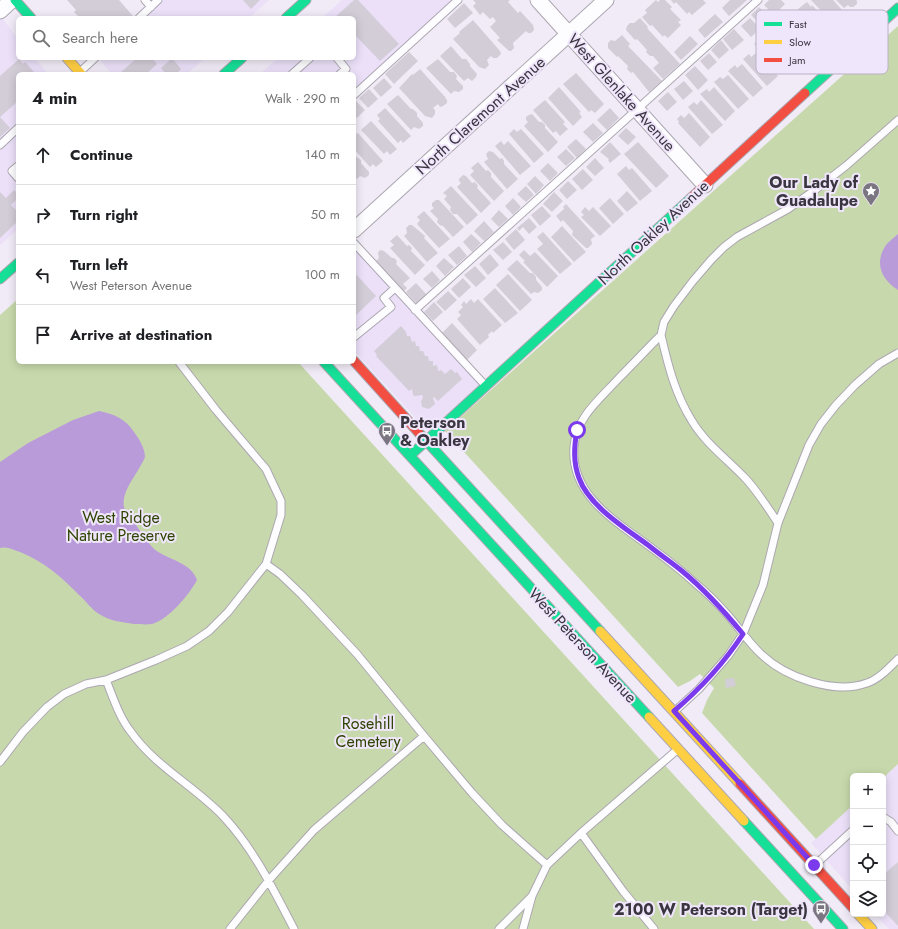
<!DOCTYPE html>
<meta charset="utf-8">
<style>
:root{--surface:#fff;--page:#f2f2f2;--text:#202124;--muted:#757577;--line:#e0e0e0}
body{margin:0;font-family:Jost,sans-serif;background:var(--page);color:var(--text)}
.controls{position:absolute;right:12px;bottom:12px;display:grid;overflow:hidden;border-radius:6px;box-shadow:0 2px 10px #0003}
.controls button{width:36px;height:36px;display:grid;place-items:center;padding:0;border:0;border-bottom:1px solid var(--line);background:var(--surface);color:var(--text);font:20px sans-serif}
.stop{position:absolute;width:12px;height:12px;margin:-9px;border:3px solid #7c3aed;border-radius:50%;background:#fff}
.stop.end{background:#7c3aed;border-color:#fff;box-shadow:0 1px 4px #0008}
.list{margin:0;padding:0;list-style:none}
h2{display:flex;justify-content:space-between;align-items:center;height:52px;margin:0;padding:0 16px;font-size:17px}
h2 small{font-size:13px;font-weight:400;color:var(--muted)}
.list li{display:grid;grid-template-columns:26px 1fr auto;gap:12px;align-items:center;box-sizing:border-box;height:60px;padding:0 16px;border-top:1px solid var(--line)}
.list b{display:block;font-size:15px;white-space:nowrap}
.list p{margin:0;font-size:13px;white-space:nowrap;color:var(--muted)}
.list em{font-size:13px;font-style:normal;color:var(--muted)}
.icon{flex:none;width:22px;height:22px;fill:none;stroke:currentColor;stroke-width:2;stroke-linecap:round;stroke-linejoin:round}
.map{position:relative;flex:none;width:898px;height:929px;overflow:hidden}
.search{position:absolute;background:var(--surface);box-shadow:0 2px 10px #0003;left:16px;top:16px;width:340px;height:44px;display:flex;align-items:center;gap:10px;box-sizing:border-box;padding:0 14px;border-radius:6px;color:var(--muted);font-size:15px}
.panel{position:absolute;background:var(--surface);box-shadow:0 2px 10px #0003;left:16px;top:72px;width:340px;height:292px;border-radius:6px}
.map>svg:first-child{display:block}
</style>
<div class="map">
<svg width="898" height="929" viewBox="0 0 898 929">
<rect width="100%" height="100%" fill="#f1ebf7"/>
<!-- built -->
<path fill="#ebe0f8" d="M155,0H269L249,18H136Z
M342,0H461L354,97V74H260L278,58H354V18H322Z
M0,15L18,39V58H35L48,74H18V229L0,245Z
M98,58H205L187,74H112Z
M354,241L490,390L435,439L354,351Z
M898,764V929H889L875,914H883V778Z
M853,805V890L811,843Z"/>
<!-- green -->
<path fill="#c7d9ac" d="M898,26V764L883,778V776H853V805L816,839L702,713L707,700L714,688L700,674L690,681L678,687L445,431Z
M18,299V362H298L814,929H0V315Z"/>
<!-- water -->
<path fill="#ba9bda" d="M898,234V290C881,279 874,263 886,245C889,241 894,238 898,234Z
M99,411C114,414 126,419 134,432C139,439 145,448 145,457C144,460 142,463 141,465C135,477 121,492 124,507C126,514 132,520 136,525C142,533 147,542 154,549C168,560 191,562 197,580C189,595 168,620 152,624C146,625 139,624 134,624C121,622 110,621 99,614C91,609 86,601 79,595C63,578 43,561 20,552C14,550 7,546 0,548V462L28,443L73,420Z"/>
<!-- building -->
<path fill="#d3cdd8" d="M67,0H119L133,16L130,18H80L74,12L76,10Z
M243,0H260L251,9Z
M354,0H358L399,44L380,61L354,34V18H334Z
M473,0H510L508,2L518,13L520,11L533,25L534,30L531,33H528L526,31L513,43L514,48L511,51H509L497,40L500,38L490,27L496,21L493,17L490,19L483,12L480,15L473,6L476,3Z
M656,0L658,2L660,0H665L672,7L670,9L681,20L678,22L681,25L668,38L664,35L663,37L652,25L650,26L642,17L647,13L645,10Z
M671,0H703L706,3L692,15L689,12L687,14L676,2L674,4Z
M730,0H747L729,16L722,8Z
M769,0H781L785,4L774,15L764,5Z
M811,0H833L842,10L844,17L839,20L835,17L831,21Z
M836,0H856L857,1V4L853,7H850L848,5L844,8Z
M807,2L811,7L812,5L832,27L820,38L800,16L801,15L798,12L800,11L798,9Z
M464,3L473,13L455,28L447,19Z
M759,7L768,16L760,24L751,15Z
M715,14L723,22L705,38L698,30Z
M640,18L648,27L647,28L680,64L663,79L653,68L659,63L653,56H650L646,52L647,50L637,39L635,40L626,30L627,26L630,23H634Z
M750,18L760,29L751,37L741,26Z
M473,20L500,51L501,54L497,58H493L491,56L487,60L489,65L485,69L479,67L453,39L460,33L459,32Z
M734,29L744,40L732,50L723,39Z
M622,35L630,44L628,46L662,81L649,92L633,72L631,73L627,69L628,66L618,56L617,57L608,48V43L611,40L615,41Z
M690,36L698,44L681,60L674,52Z
M766,36L787,61L784,63L787,67L786,69L782,72L777,70L754,44L759,39L761,41Z
M721,40L729,50L719,59L711,50Z
M451,46L462,59H466L470,64V66L477,74L476,77L472,81L468,78L464,81L440,56Z
M409,52L418,61L394,84L385,74Z
M709,53L717,62L708,70L700,61Z
M756,53L778,76L767,86L743,59L749,54L751,57Z
M137,58H152L157,64L146,74H123L121,72Z
M172,58L181,69L176,74H166L161,68Z
M19,59L23,64L25,62L36,74H18V101L0,117L10,128L0,137V76Z
M438,59L450,72H454L457,76L456,79L463,86V89L459,92L454,91L451,94L426,68Z
M742,64L763,88L753,97L728,71L735,65L737,68Z
M695,66L708,80L698,90L685,75Z
M420,69L446,98H445L447,100V103L443,106L440,107L438,104L433,108L435,110V114L432,118L425,116L399,88L412,74L413,75Z
M576,73L604,104L595,113L591,110L589,112L563,84Z
M728,75L749,99L738,109L714,82L720,77L723,79Z
M384,78L392,87L381,97L373,88Z
M684,81L693,91L683,100L674,89Z
M559,87L581,112L579,113L582,117L573,126L548,98Z
M714,87L735,111L725,121L700,94L707,89L709,92Z
M369,89L378,99L368,108L359,98Z
M668,92L677,102L667,111L658,101Z
M398,95L411,109H413L417,113V116L423,123V126L419,129L414,127L411,130L387,104Z
M545,100L565,122L563,124L568,129L560,136L556,131L553,133L533,110Z
M701,100L723,125L712,134L688,107L694,102L697,105Z
M356,101L365,110L357,118L354,115V103Z
M385,108L411,136L403,143L401,140L398,143L378,121L380,119L377,115Z
M610,108L619,118L607,130L597,120Z
M689,113L710,137L700,147L678,123L679,122L677,119L681,115L684,118Z
M532,114L539,122H542L545,125V128L558,142L548,152L524,126L528,122L526,120V117L529,115Z
M371,121L397,149L390,155L387,151L384,154L361,130Z
M593,123L603,133L593,142L583,132Z
M626,128L636,137L628,145L618,136Z
M514,129L517,132L521,129L544,154L534,163L509,134Z
M354,130L357,134L358,133L383,161L376,167L373,164L370,167L354,149Z
M576,139L586,149L577,158L567,147Z
M501,141L504,145L508,141L531,166L520,175L495,146Z
M610,142L621,154L610,163L608,160L609,159L600,152Z
M638,142L669,176L656,188L624,154Z
M566,149L575,158L566,166L557,157Z
M489,151L493,152L500,159L502,158L504,161V164L518,179L507,189L484,162L488,159L486,154Z
M354,155L361,160V163L369,172V175L365,178L360,176L357,179L354,176Z
M595,158L604,168L595,176L586,167Z
M478,162L486,171L488,170L491,173V177L504,191L494,201L470,175L474,171L471,168Z
M548,163L558,173L550,181L540,171Z
M626,166L629,170L632,168L652,191L640,201L617,174Z
M583,169L593,180L582,190L572,179Z
M463,175L466,176L472,183L475,182L478,186L477,188L491,203L481,213L457,187L461,183L459,181V179Z
M535,176L544,185L536,194L527,184Z
M568,181L577,190L567,199L559,190Z
M451,186L478,215L467,225L457,214H453L450,210L451,207L444,199L447,196L443,193Z
M526,186L534,195L526,202L517,194Z
M14,190L18,194V198L11,205L18,212V221L0,238V192L6,198Z
M627,191L638,203L627,212L617,201Z
M554,192L563,201L552,212L543,204Z
M513,198L521,207L513,215L505,206Z
M610,198L624,214L613,224L599,208Z
M436,200H439L464,227L453,237L443,226L440,225L437,222L438,219L430,211L434,208L432,206V203Z
M566,204L595,236L591,239L592,244L588,248H586L572,235L573,231L563,220L561,222L556,216L564,209L563,207Z
M542,206L551,216L540,226L531,215Z
M585,207L589,211L593,207L611,226L600,236L581,217L584,215L581,212Z
M499,210L508,219L499,227L491,219Z
M424,211L450,239L439,248L417,224L420,220L417,217Z
M529,218L537,227L529,234L523,227L519,231L517,228Z
M484,221L494,232L484,241L474,231Z
M409,225H412L425,236L424,238L438,253L427,262L404,236L407,233L406,228Z
M562,226L586,252L574,262L551,237Z
M516,229L525,240L514,250L505,239Z
M543,232L572,264L560,274L537,249L543,244L537,237Z
M471,234L481,243L472,252L463,242Z
M397,235L407,246L409,245L412,248L411,251L425,265L415,275L390,248L394,245L390,241Z
M503,242L512,252L503,260L493,250Z
M459,246L467,256L457,265L448,255Z
M380,250L384,251L392,258H394L397,261L396,264L410,278L403,284L407,288L403,292L375,262L379,258L378,253Z
M524,250L530,256L535,252L558,276L547,287L523,262L525,261L519,255Z
M490,254L499,265L488,275L479,264Z
M444,258L454,267L445,276L436,266Z
M517,260L530,273H533L536,277V280L542,287V290L538,293L534,292L531,294L507,269Z
M475,266L486,278L476,287L464,275Z
M432,271L440,280L432,288L423,279Z
M354,272L376,296L354,317Z
M508,274L532,300L520,311L496,285Z
M463,278L471,287L459,298L451,289Z
M416,283L427,295L417,304L406,292Z
M495,288L518,313L505,323L483,299Z
M448,291L457,300L445,311L436,302Z
M471,299L474,303L478,299L502,325L493,333L492,331L488,335L489,337L480,345L457,319L461,315L458,312L463,307L461,305L464,301L466,304Z
M434,302L443,312L433,321L424,312Z
M452,323L477,350L466,361L441,334Z
M401,326L406,332L407,336H410L412,342L415,341L416,346H419L420,351H423L425,356H428L429,361H433V366L437,365L438,371L441,370L445,374L451,369L455,373L457,372L462,379L438,401L434,397L433,398L435,404L429,409L422,407L421,402L423,397L422,395L415,396L413,395L412,389L409,391L376,356L377,355L374,351Z
M734,678L736,686L726,688L725,679Z
M898,862V926L883,910V875Z"/>
<g fill="none" stroke-linecap="round" stroke-linejoin="round">
<defs>
<path id="lane" d="M145,0L151,7
M139,18L158,0
M337,58L346,69L340,74
M81,71L95,58
M292,74L310,58
M354,95L458,0
M898,120L847,165L815,190L788,209L737,237L724,247L711,260L693,281L674,306L664,322L661,335C647,349 633,364 619,378C600,399 576,417 574,447C570,497 619,523 653,549C668,560 682,571 695,583C706,592 716,602 726,613C738,626 748,642 761,654C785,677 834,695 867,683C879,679 889,668 898,659
M0,145L18,128
M18,166L12,171L18,178
M354,243L484,384
M415,310L758,0
M661,335C668,365 675,394 692,421C705,443 728,460 746,479C758,492 768,508 778,523
M354,337L391,307L384,298L395,288
M266,564L280,574L302,595L357,654L424,736L472,793L502,825L547,865
M106,680C113,697 119,717 131,732C155,766 194,786 223,816C254,849 273,889 294,929
M675,711L699,689L728,656L743,634L763,585L778,523L809,445L821,424L836,405L855,385L879,364L898,353
M0,762L23,732L47,707L64,694L86,684L106,680L156,660L187,646L209,631L228,612L266,564L281,515V501L266,469L216,410L179,362
M883,817L891,822L898,831
M581,833L623,891L654,929
M816,864L853,830
M230,929L269,880L314,830L424,736
M499,929L532,896L547,865L581,833L677,750
M523,929L532,896"/>
<path id="street" d="M538,0L705,185
M0,11L12,0
M354,230L606,0"/>
<path id="fast" d="M15,0L31,18
M286,18L306,0
M224,74L242,58
M805,93L898,8
M0,279L18,263
M324,362L649,717
M419,433L600,631
M414,452L691,198
M744,821L843,929"/>
<path id="slow" d="M67,58L81,74
M600,631L740,784
M649,717L744,821
M858,914L872,929"/>
<path id="jam" d="M691,198L805,93
M354,361L419,433
M740,784L853,908"/>
</defs>
<!-- lane casing -->
<use href="#lane" stroke="#aca7b1" stroke-width="9"/>
<!-- street casing -->
<use href="#street" stroke="#aca7b1" stroke-width="17"/>
<!-- fast casing -->
<use href="#fast" stroke="#aca7b1" stroke-width="11"/>
<!-- slow casing -->
<use href="#slow" stroke="#aca7b1" stroke-width="11"/>
<!-- jam casing -->
<use href="#jam" stroke="#aca7b1" stroke-width="11"/>
<!-- lane -->
<use href="#lane" stroke="#fdfcfe" stroke-width="7"/>
<!-- street -->
<use href="#street" stroke="#fdfcfe" stroke-width="15"/>
<!-- fast -->
<use href="#fast" stroke="#16e098" stroke-width="9"/>
<!-- slow -->
<use href="#slow" stroke="#ffcf43" stroke-width="9"/>
<!-- jam -->
<use href="#jam" stroke="#f24e42" stroke-width="9"/>
</g>
<g fill="none" stroke-linecap="round" stroke-linejoin="round">
<!-- route -->
<path stroke="#7c3aed" stroke-width="5" d="M577,430C574,447 573,462 579,478C589,506 625,528 648,545C659,554 671,562 682,571C705,590 724,611 743,634C724,663 700,689 674,711L814,865"/>
</g>
<!-- icons -->
<defs>
<symbol id="sight-pin" viewBox="-11 -11 22 30"><path d="M0 17L-7.5 6A9.5 9.5 0 1 1 7.5 6Z" fill="#7a7580" stroke="#f0e6fc"/><path d="M0-6L1.8-2.2L6-1.7L2.9 1.2L3.7 5.4L0 3.3L-3.7 5.4L-2.9 1.2L-6-1.7L-1.8-2.2Z" fill="#fff"/></symbol>
<symbol id="bus-pin" viewBox="-11 -11 22 30"><path d="M0 17L-7.5 6A9.5 9.5 0 1 1 7.5 6Z" fill="#7a7580" stroke="#f0e6fc"/><path d="M-5-6H5V4H4V6H2V4H-2V6H-4V4H-5ZM-3.5-4V0h7V-4ZM-3.5 1.2v1.5H-2V1.2ZM2 1.2v1.5H3.5V1.2Z" fill="#fff"/></symbol>
</defs>
<g fill-rule="evenodd">
<use href="#sight-pin" x="861" y="181" width="20" height="27"/>
<use href="#bus-pin" x="377" y="421" width="20" height="27"/>
<use href="#bus-pin" x="811" y="899" width="20" height="27"/>
</g>
<g text-anchor="middle" stroke-width="4" stroke-linejoin="round" paint-order="stroke">
<!-- street labels -->
<g font-size="16" fill="#3a3640" stroke="#f0e6fc">
<text transform="translate(622 92) rotate(48)" y="6">West Glenlake Avenue</text>
<text transform="translate(480 115) rotate(-42)" y="6">North Claremont Avenue</text>
<text transform="translate(653 232) rotate(-43)" y="6">North Oakley Avenue</text>
<text transform="translate(583 645) rotate(47)" y="6">West Peterson Avenue</text>
</g>
<!-- poi labels -->
<g font-size="16" font-weight="bold" fill="#3a3640" stroke="#f0e6fc" text-anchor="end">
<text x="858" y="188">Our Lady of<tspan x="858" dy="18">Guadalupe</tspan></text>
<text x="400" y="428" text-anchor="start">Peterson<tspan x="400" dy="18">&amp; Oakley</tspan></text>
<text x="808" y="915">2100 W Peterson (Target)</text>
</g>
<!-- park labels -->
<g font-size="16" fill="#2e4400" stroke="#f0e6fc">
<text x="121" y="523">West Ridge<tspan x="121" dy="18">Nature Preserve</tspan></text>
<text x="368" y="729">Rosehill<tspan x="368" dy="18">Cemetery</tspan></text>
</g>
</g>
<!-- legend -->
<rect x="756" y="10" width="132" height="64" rx="6" fill="#f0e6fc" stroke="#b9b1c4" stroke-width="1"/>
<rect x="764" y="22" width="18" height="4" fill="#16e098"/>
<rect x="764" y="40" width="18" height="4" fill="#ffcf43"/>
<rect x="764" y="58" width="18" height="4" fill="#f24e42"/>
<g font-size="11" fill="#3a3640">
<text x="789" y="28">Fast</text>
<text x="789" y="46">Slow</text>
<text x="789" y="64">Jam</text>
</g>
</svg>
<div class="controls">
<button>+</button>
<button>−</button>
<button><svg class="icon" aria-label="locate" viewBox="0 0 24 24"><circle cx="12" cy="12" r="6"/><path d="M12 2v4M12 18v4M2 12h4M18 12h4"/></svg></button>
<button><svg class="icon" aria-label="layers" viewBox="0 0 24 24"><path d="M12 4l9 5-9 5-9-5zM3 14l9 5 9-5"/></svg></button>
</div>
<div class="stop" style="left:577px;top:430px"></div>
<div class="stop end" style="left:814px;top:865px"></div>
<div class="search"><svg class="icon" aria-label="search" viewBox="0 0 24 24"><circle cx="10" cy="10" r="6"/><path d="M15 15l6 6"/></svg>Search here</div>
<section class="panel">
<h2>4 min<small>Walk · 290 m</small></h2>
<ul class="list">
<li><svg class="icon" aria-label="ahead" viewBox="0 0 24 24"><path d="M12 20V5M6 11l6-6 6 6"/></svg><div><b>Continue</b></div><em>140 m</em></li>
<li><svg class="icon" aria-label="right" viewBox="0 0 24 24"><path d="M7 20v-9h11M14 6l5 5-5 5"/></svg><div><b>Turn right</b></div><em>50 m</em></li>
<li><svg class="icon" aria-label="left" viewBox="0 0 24 24"><path d="M17 20v-9H6M10 6l-5 5 5 5"/></svg><div><b>Turn left</b><p>West Peterson Avenue</p></div><em>100 m</em></li>
<li><svg class="icon" aria-label="arrive" viewBox="0 0 24 24"><path d="M6 21V4h12l-3 4 3 4H6"/></svg><div><b>Arrive at destination</b></div></li>
</ul>
</section>
</div>
